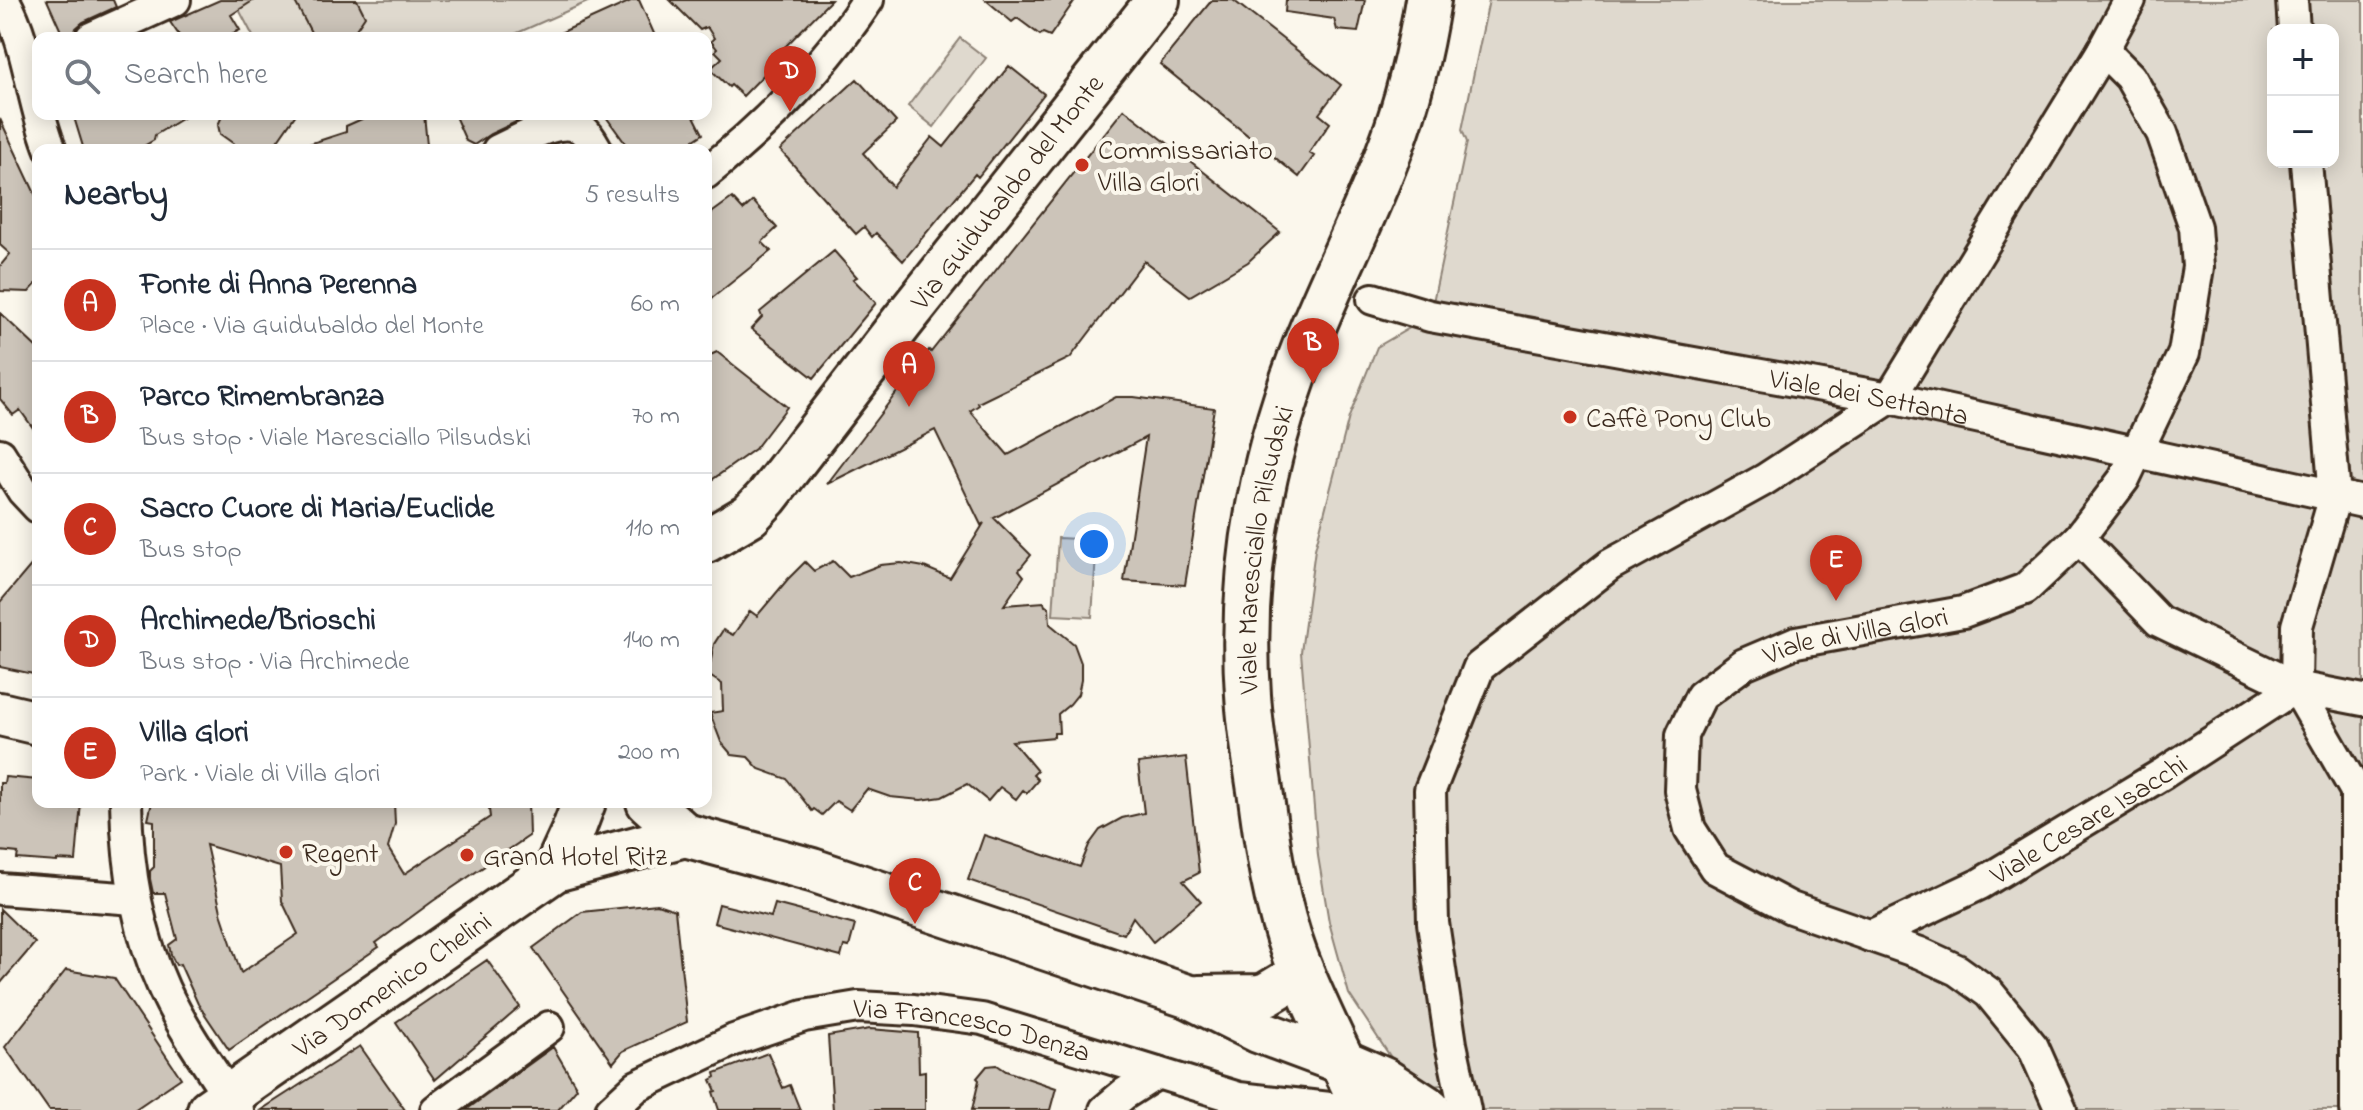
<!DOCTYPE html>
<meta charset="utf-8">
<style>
:root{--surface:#fff;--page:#f2f2f3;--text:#1f2937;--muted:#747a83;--line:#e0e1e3;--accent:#c8321e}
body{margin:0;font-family:"Indie Flower",sans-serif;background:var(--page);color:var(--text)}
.controls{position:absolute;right:24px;top:24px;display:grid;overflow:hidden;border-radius:16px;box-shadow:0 4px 20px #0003}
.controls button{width:72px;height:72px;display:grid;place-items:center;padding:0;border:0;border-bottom:2px solid var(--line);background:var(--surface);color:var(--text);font:40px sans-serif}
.you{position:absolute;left:1094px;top:544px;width:28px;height:28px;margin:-20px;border:6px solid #fff;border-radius:50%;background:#1a73e8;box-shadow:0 0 0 12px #1a73e833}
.badge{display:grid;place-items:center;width:52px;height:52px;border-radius:50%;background:var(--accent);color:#fff;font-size:26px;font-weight:700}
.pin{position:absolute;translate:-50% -66px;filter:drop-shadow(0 2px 4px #0008)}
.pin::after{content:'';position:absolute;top:42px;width:28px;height:24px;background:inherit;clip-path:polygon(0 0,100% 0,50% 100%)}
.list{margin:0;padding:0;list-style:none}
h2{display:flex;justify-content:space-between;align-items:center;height:104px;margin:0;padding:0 32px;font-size:34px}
h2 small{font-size:26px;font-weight:400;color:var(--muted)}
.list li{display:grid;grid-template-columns:52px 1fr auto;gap:24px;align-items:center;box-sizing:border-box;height:112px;padding:0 32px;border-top:2px solid var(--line)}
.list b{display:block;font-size:30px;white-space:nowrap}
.list p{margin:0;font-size:26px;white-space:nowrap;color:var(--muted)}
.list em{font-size:26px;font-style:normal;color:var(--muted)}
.icon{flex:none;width:44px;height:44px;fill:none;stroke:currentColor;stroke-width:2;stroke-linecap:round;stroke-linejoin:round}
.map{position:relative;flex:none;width:2363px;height:1110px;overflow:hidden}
.search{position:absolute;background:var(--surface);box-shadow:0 4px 20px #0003;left:32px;top:32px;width:680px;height:88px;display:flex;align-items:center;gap:20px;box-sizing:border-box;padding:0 28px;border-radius:16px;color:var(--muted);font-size:30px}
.panel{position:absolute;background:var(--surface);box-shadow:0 4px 20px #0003;left:32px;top:144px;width:680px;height:664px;border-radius:16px}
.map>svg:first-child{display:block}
</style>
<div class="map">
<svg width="2363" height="1110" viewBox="0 0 2363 1110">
<rect width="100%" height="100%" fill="#fbf7ec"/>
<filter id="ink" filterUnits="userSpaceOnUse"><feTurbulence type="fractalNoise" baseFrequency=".0125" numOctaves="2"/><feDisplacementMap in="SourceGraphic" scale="16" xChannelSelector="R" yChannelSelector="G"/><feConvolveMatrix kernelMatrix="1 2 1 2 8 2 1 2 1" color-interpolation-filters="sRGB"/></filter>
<g filter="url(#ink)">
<!-- green -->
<path fill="#dfd9ce" stroke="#8d8276" stroke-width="2" fill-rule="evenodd" d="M234,0H592L506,38H254Z
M1489,0H2363V1110H1482L1472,1088L1458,1082L1423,1088L1392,1059L1349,994L1329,922L1318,856L1301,652L1315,549L1349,417L1377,347L1430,316L1467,142L1462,130ZM2273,30H2333V162H2273Z
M960,38L986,58L934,127L908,106Z
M1058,538L1097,540L1092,617L1053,615Z"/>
<!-- building -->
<path fill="#ccc4b9" stroke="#3b2a1e" stroke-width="2" fill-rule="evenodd" d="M47,0H113L116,7L83,22L76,28L73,38H64Z
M220,0H254L231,15L240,30L224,38H181L170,22Z
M294,0H357L365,16L350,38H314Z
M633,0H639L656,38H549Z
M670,0H831L778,54L781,57L743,96L731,85L729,87L710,69L722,58L715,51L717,49L711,41L714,38L707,27L700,30Z
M986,0H1075L1050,36L1043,33L1040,35L1017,18L1012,22Z
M1212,0H1233L1341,85L1319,114L1330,123L1309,153L1314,156L1299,177L1160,64Z
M1286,0H1365L1358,32L1337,30L1334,19L1285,12Z
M1009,66L1044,94L978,177L975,174L903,261L876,233L872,237L864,227L856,234L780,150L857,79L896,122L863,153L893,187L932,137L944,147Z
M1124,109L1280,232L1248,262L1190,296L1144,261L1070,358L978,403L979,405L970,411L1008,455L1116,397H1134L1214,408L1185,585L1124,581L1146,437L994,518L1031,555L1019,570L1024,576L1004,605L1044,602L1045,606L1049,607L1050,624L1074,644L1081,663V680L1078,694L1070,704L1058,714L1059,733H1054V737L1012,741L1037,771L1033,775L1038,780L1027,793L1023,790L1016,799L1000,787L988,801L967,784L942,797L921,800L890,797L867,789L850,810L836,801L822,815L814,809L812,811L787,779L759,769L748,757L732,755L721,742L710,713L723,711L722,684L708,675L714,644L723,630L733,635L750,611L757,616L788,579L805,562L814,571L833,561L849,577L880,565L901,563L924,567L950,578L984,523L981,525L935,430L827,484L929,350L931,352Z
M73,114H189L155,135L154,140L137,150H84Z
M223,114H296L271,150H234V144L220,134L218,125Z
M373,114H424L427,145L415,150H304L303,146L346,132V126Z
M454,114H533L490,134L474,145L466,141Z
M604,114H693L703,134L679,150H630Z
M0,119L38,200V282L29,292L0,291V266L10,254L0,245Z
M732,198L743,210L753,201L777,228L762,242L771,251L706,303V217Z
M834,251L857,277L853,279L876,303L814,378L751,329L762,317L760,312Z
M0,313L38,349V435L20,410L13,415L0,399Z
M717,352L787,407L755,449L706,484V357Z
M38,557V675L0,667V602Z
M1186,757L1199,873L1183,881L1201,901L1153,942L1133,917L1124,934L968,880L984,835L1080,867L1089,845L1100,830L1122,818L1144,813L1138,763Z
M5,777L38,780V802H81L76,861L57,860V862L17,859L18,853L0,851V783H4Z
M152,802H394L395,824L388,848L404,874L490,817L488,802H528L529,836L433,901L376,943L379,947L229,1050L198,1004L180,964L176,965L171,955L169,945L177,939L165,893H153L150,879V871L154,867V821L148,820ZM206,845L280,867L282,901L298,934L241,973L222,916Z
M657,904L675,910L687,1022L623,1051L613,1063L533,948L582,912Z
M719,904L771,917L775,904L855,925L849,947L844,946L841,957L714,923Z
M0,909L35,943L0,984Z
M487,960L520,1007L435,1080L396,1022Z
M66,970L114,978L181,1078L134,1110H49L5,1047Z
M870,1029L918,1033L919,1072L925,1071V1110H833L828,1036Z
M360,1046L405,1110H261Z
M553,1047L577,1088L558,1110H466Z
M768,1053L783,1088L790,1085L800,1110H719L713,1092L716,1091L711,1080L716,1077L715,1073Z
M997,1065L1006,1071L1056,1088L1050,1110H972L979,1080L977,1078L987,1066Z"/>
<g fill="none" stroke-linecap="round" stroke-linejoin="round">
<defs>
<g id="street">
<path d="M4,0C30,47 31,101 51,150"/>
<path d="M2292,0L2294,30"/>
<path d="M91,38L175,0"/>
<path d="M498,150C519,141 561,114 582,129C589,135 593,143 597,150"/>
<path d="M2306,162L2335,496L2297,626L2296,687L2356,791V1110"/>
<path d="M706,173C767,124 825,65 868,0"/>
<path id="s1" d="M1373,299L1430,316L1890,398L2363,502"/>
<path d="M0,454L23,491L38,507"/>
<path d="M2079,538L2159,621L2296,687L2363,700"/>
<path d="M126,802C127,866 137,930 164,989C184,1032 212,1070 238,1110"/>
<path d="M0,889L135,899"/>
<path id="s2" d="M1870,936L1980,884L2164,773L2296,687"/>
<path d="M436,1110L549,1027"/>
<path id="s3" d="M611,1110L637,1086L734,1040L804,1016L858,1007L914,1010L982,1019L1239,1098L1348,1110"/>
<path d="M1105,1110L1124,1094L1157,1073"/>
<path d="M1465,1110L1451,1044L1433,923L1430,790L1479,667L1610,565L1764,480L1890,398L2103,50L2130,0"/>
<path id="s4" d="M2061,1110L2033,1047L1989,993L1957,970L1920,953L1791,908L1715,868L1690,829L1680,790L1682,735L1701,696L1744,664L1796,642L1963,612L2025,589L2079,538L2124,479L2184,353L2198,267L2195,227L2162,133L2130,77L2103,50"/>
</g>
<g id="secondary">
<path id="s5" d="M706,541L750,515L767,497L902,322L1158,0"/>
<path d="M0,714L38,723"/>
<path d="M648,802L685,835L812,870L1190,997L1258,1031L1344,1063L1360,1079"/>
<path d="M555,870L573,831L584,802"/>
<path d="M1199,997L1260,996L1267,994L1302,973"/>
<path id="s6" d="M209,1110L555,870L685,835"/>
</g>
<g id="primary">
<path d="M1344,1063L1383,1080L1429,1110"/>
<path id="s7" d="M1365,1110C1342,1059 1315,1009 1295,956C1276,906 1268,850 1261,797C1256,763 1250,729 1248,695C1240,580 1260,465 1301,357C1328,285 1365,218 1391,146C1409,99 1420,50 1428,0"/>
</g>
</defs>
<!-- street casing -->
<use href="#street" stroke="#3b2a1e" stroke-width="36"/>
<!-- secondary casing -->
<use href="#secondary" stroke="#3b2a1e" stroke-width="48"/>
<!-- primary casing -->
<use href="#primary" stroke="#3b2a1e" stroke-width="50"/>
<!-- street -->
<use href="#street" stroke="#fbf7ec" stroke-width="30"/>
<!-- secondary -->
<use href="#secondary" stroke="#fbf7ec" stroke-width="42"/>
<!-- primary -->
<use href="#primary" stroke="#fbf7ec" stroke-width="44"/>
</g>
</g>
<!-- markers -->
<g fill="#c8321e" stroke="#fbf7ec" stroke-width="3">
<circle cx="1082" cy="165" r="8"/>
<circle cx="1570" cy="417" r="8"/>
<circle cx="286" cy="852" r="8"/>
<circle cx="467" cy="855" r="8"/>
</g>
<g text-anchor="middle" stroke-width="8" stroke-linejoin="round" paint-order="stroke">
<!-- poi labels -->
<g font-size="28" fill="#3b2a1e" stroke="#fbf7ec" text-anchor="start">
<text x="1098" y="159">Commissariato<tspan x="1098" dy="32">Villa Glori</tspan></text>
<text x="1586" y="427">Caffè Pony Club</text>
<text x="302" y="862">Regent</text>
<text x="483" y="865">Grand Hotel Ritz</text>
</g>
<!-- street labels -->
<g font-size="28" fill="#3b2a1e" stroke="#fbf7ec">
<text dy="10" stroke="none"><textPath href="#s5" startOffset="464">Via Guidubaldo del Monte</textPath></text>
<text dy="10" stroke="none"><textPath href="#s1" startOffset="506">Viale dei Settanta</textPath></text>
<text dy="10" stroke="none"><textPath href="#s7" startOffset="582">Viale Maresciallo Pilsudski</textPath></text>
<text dy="10" stroke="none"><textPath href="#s4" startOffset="796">Viale di Villa Glori</textPath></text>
<text dy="10" stroke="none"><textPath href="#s2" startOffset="248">Viale Cesare Isacchi</textPath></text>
<text dy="10" stroke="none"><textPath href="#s6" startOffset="222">Via Domenico Chelini</textPath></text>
<text dy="10" stroke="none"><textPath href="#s3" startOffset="388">Via Francesco Denza</textPath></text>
</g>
</g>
</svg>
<div class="controls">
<button>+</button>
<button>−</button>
</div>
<div class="you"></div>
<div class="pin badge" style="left:909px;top:407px">A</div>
<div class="pin badge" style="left:1313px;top:384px">B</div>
<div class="pin badge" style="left:915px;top:924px">C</div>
<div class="pin badge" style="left:790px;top:112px">D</div>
<div class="pin badge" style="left:1836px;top:601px">E</div>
<div class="search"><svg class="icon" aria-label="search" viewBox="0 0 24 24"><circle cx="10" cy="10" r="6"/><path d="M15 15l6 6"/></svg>Search here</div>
<section class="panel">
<h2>Nearby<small>5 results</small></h2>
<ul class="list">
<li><span class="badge">A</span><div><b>Fonte di Anna Perenna</b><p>Place · Via Guidubaldo del Monte</p></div><em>60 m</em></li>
<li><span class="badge">B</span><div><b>Parco Rimembranza</b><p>Bus stop · Viale Maresciallo Pilsudski</p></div><em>70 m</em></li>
<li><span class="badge">C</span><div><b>Sacro Cuore di Maria/Euclide</b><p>Bus stop</p></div><em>110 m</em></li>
<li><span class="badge">D</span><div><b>Archimede/Brioschi</b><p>Bus stop · Via Archimede</p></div><em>140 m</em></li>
<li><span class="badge">E</span><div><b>Villa Glori</b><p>Park · Viale di Villa Glori</p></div><em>200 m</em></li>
</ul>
</section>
</div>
